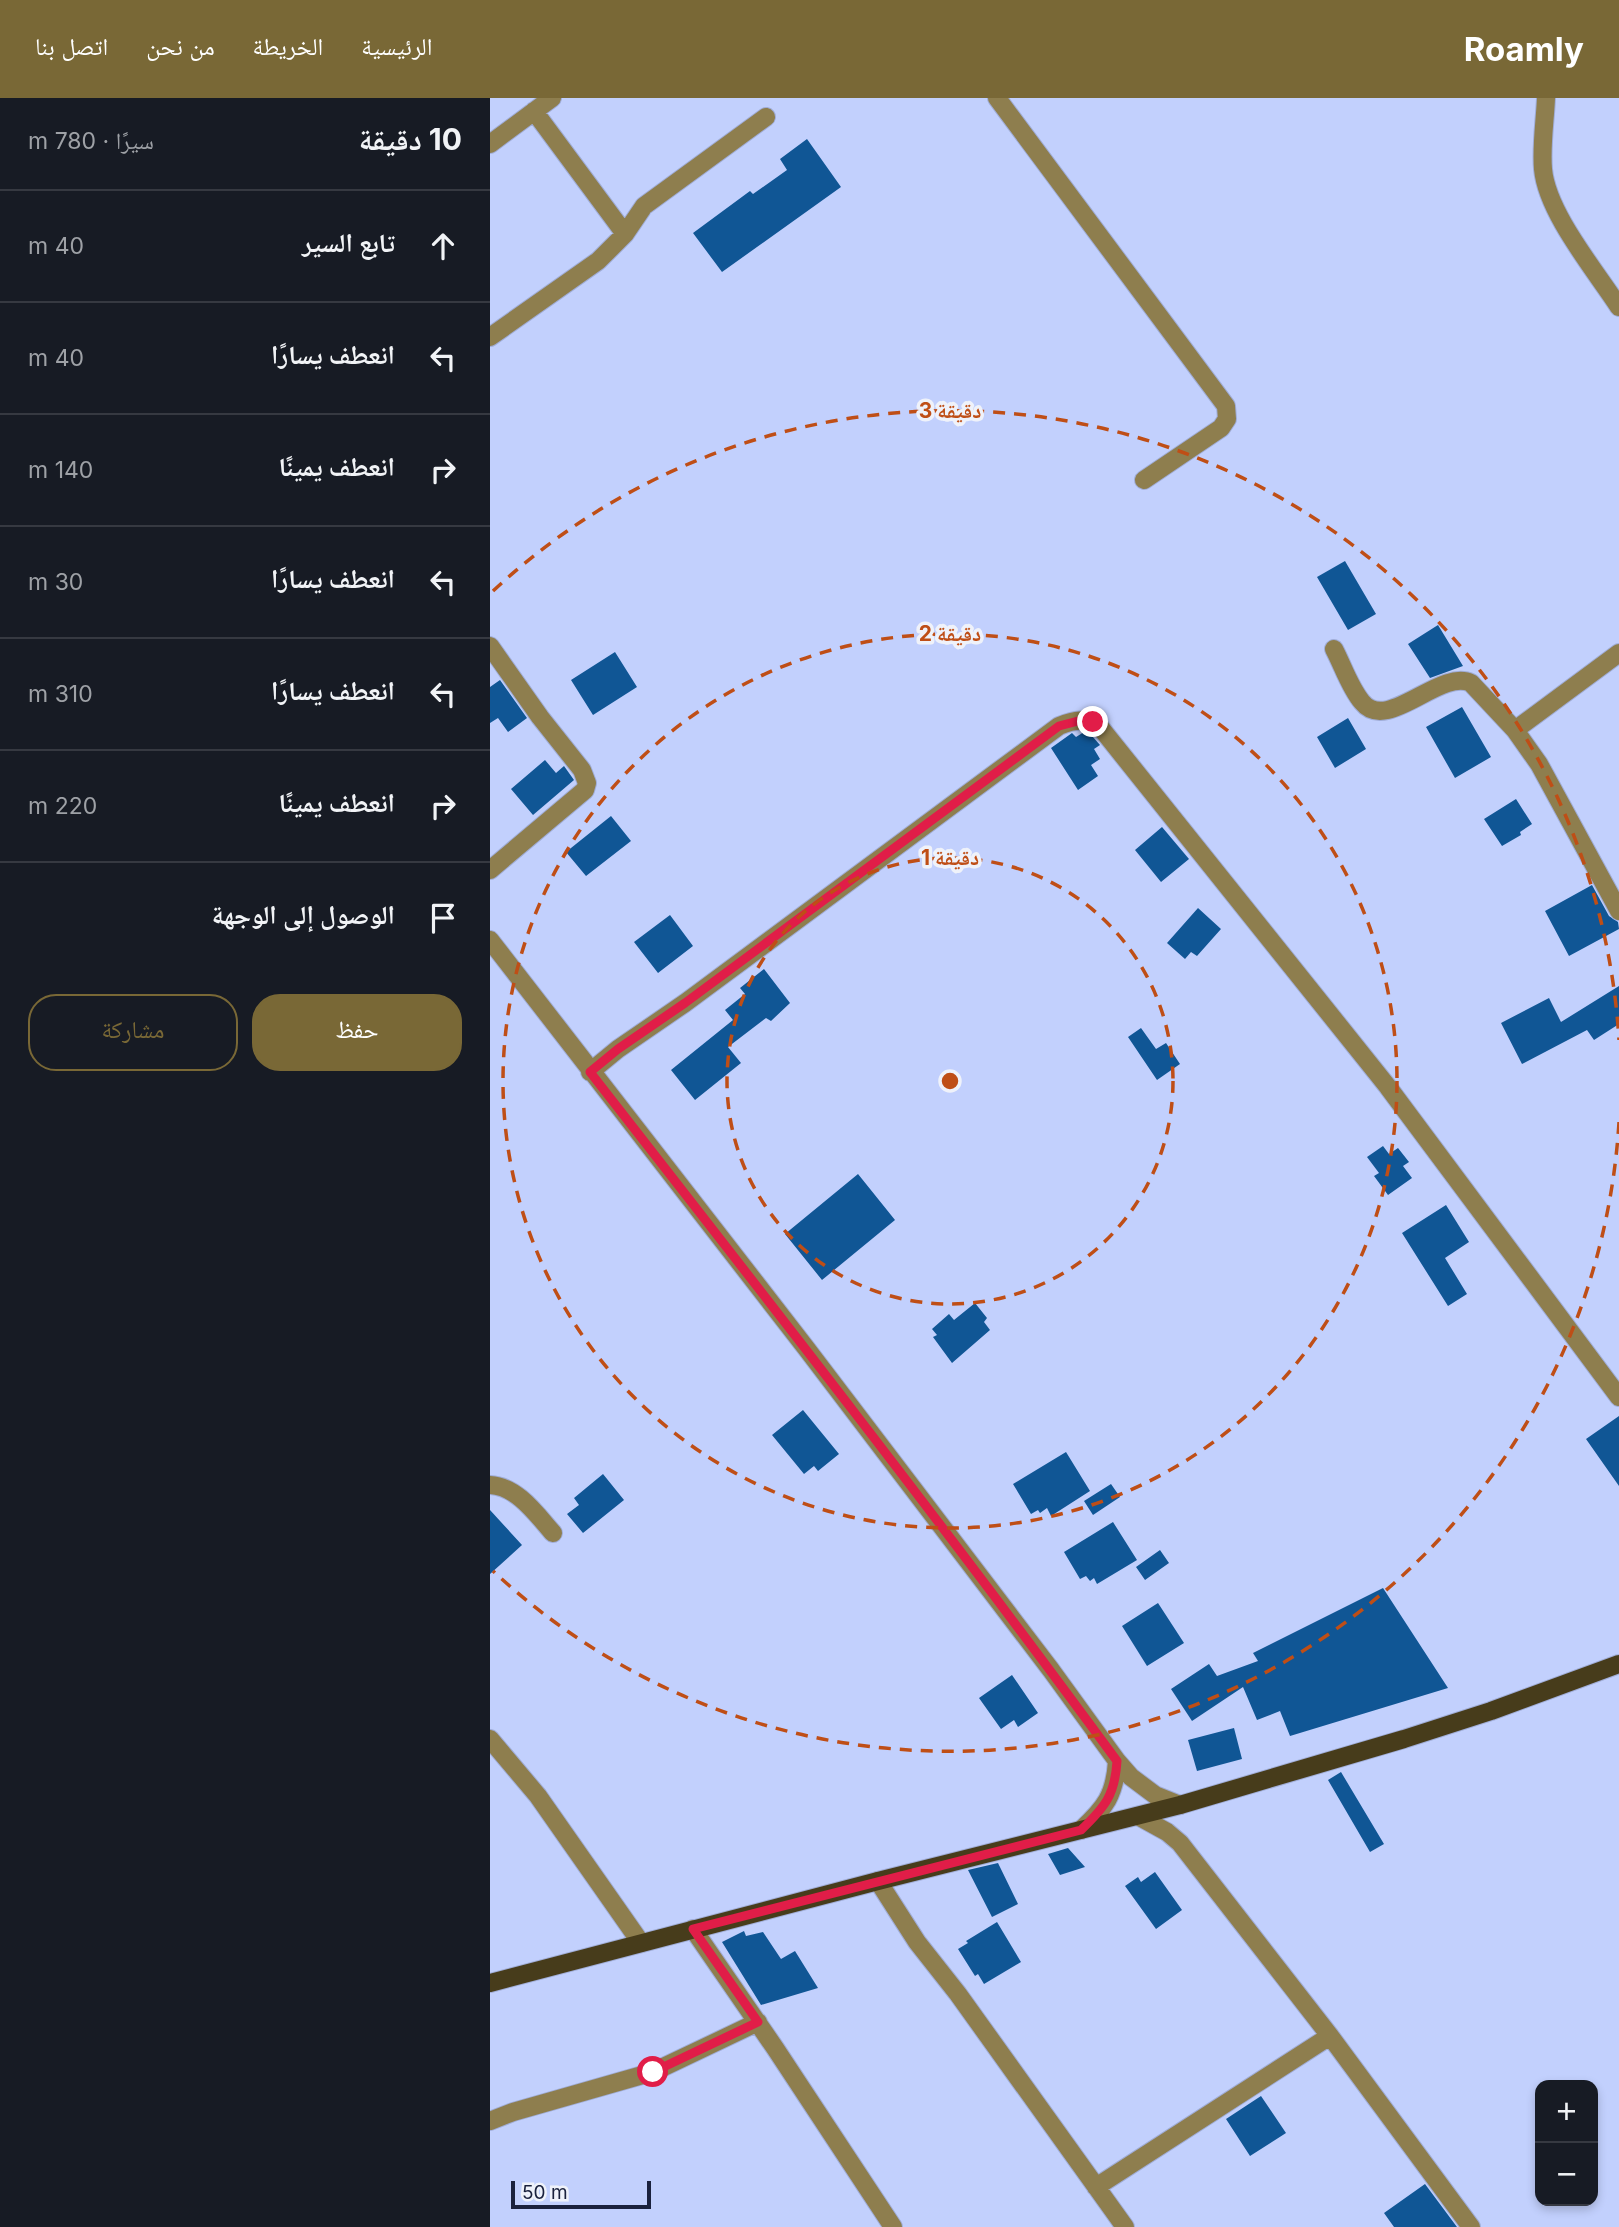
<!DOCTYPE html>
<html lang="ar">
<meta charset="utf-8">
<style>
:root{--surface:#171b24;--page:#20242c;--text:#f1f3f6;--muted:#9ea1a6;--line:#363941;--accent:#796836}
body{margin:0;font-family:Inter,"Noto Naskh Arabic",sans-serif;background:var(--page);color:var(--text);direction:rtl}
.controls{position:absolute;right:21px;bottom:21px;display:grid;overflow:hidden;border-radius:14px;box-shadow:0 4px 10px #0003}
.controls button{width:63px;height:63px;display:grid;place-items:center;padding:0;border:0;border-bottom:2px solid var(--line);background:var(--surface);color:var(--text);font:35px sans-serif}
.scale{position:absolute;left:21px;bottom:18px;width:140px;box-sizing:border-box;padding-left:7px;border:4px solid #1a213d;border-top:0;font-size:19px;line-height:24px;white-space:nowrap;color:#1a213d;-webkit-text-stroke:5px #eff2fa;paint-order:stroke}
.stop{position:absolute;width:21px;height:21px;margin:-16px;border:5px solid #e11d48;border-radius:50%;background:#fff}
.stop.end{background:#e11d48;border-color:#fff;box-shadow:0 2px 7px #0008}
.list{margin:0;padding:0;list-style:none}
h2{display:flex;justify-content:space-between;align-items:center;height:91px;margin:0;padding:0 28px;font-size:30px}
h2 small{font-size:23px;font-weight:400;color:var(--muted)}
.list li{display:grid;grid-template-columns:46px 1fr auto;gap:21px;align-items:center;box-sizing:border-box;height:112px;padding:0 28px;border-top:2px solid var(--line)}
.list b{display:block;font-size:26px;white-space:nowrap}
.list em{font-size:23px;font-style:normal;color:var(--muted)}
.actions{display:flex;gap:14px;padding:21px 28px}
.actions a{flex:1;padding:16px 0;border:2px solid var(--accent);border-radius:28px;text-align:center;font-size:24px;color:var(--accent)}
.actions .main{background:var(--accent);color:#fff}
.icon{flex:none;width:38px;height:38px;fill:none;stroke:currentColor;stroke-width:2;stroke-linecap:round;stroke-linejoin:round}
.map{position:relative;flex:none;width:1129px;height:2129px;overflow:hidden;direction:ltr}
header{display:flex;align-items:center;gap:42px;box-sizing:border-box;height:98px;padding:0 35px;background:var(--accent);color:#fff}
header strong{font-size:33px}
nav{display:flex;gap:38px;margin-inline-start:auto;font-size:24px}
main{display:flex}
aside{flex:1;background:var(--surface)}
.map>svg:first-child{display:block}
</style>
<header>
<strong>Roamly</strong>
<nav><a>الرئيسية</a><a>الخريطة</a><a>من نحن</a><a>اتصل بنا</a></nav>
</header>
<main>
<div class="map">
<svg width="1129" height="2129" viewBox="0 0 1129 2129">
<rect width="100%" height="100%" fill="#c2d0fd"/>
<!-- building -->
<path fill="#105695" d="M317,41L351,89L232,174L203,135L260,93L263,96L297,72L290,61Z
M855,463L886,516L858,532L827,479Z
M948,527L973,568L940,580L918,546Z
M125,554L147,589L103,617L81,582Z
M10,582L37,620L18,634L8,620L0,625V589Z
M972,609L1001,659L965,680L936,629Z
M858,620L876,651L845,670L827,639Z
M594,634L602,638L610,647L604,651L610,661L601,667L608,678L588,692L561,650L582,635L586,639Z
M55,662L66,675L74,668L84,682L43,717L21,691Z
M1026,701L1042,726L1030,734L1031,737L1012,748L994,721Z
M121,718L141,743L96,778L76,754Z
M672,729L699,761L671,784L645,752Z
M1102,787L1119,818L1128,824L1129,831L1079,858L1055,813Z
M708,810L731,831L707,858L701,854L695,861L677,845Z
M180,817L203,848L168,875L144,844Z
M274,871L300,905L281,923L276,920L238,949L251,965L205,1002L181,972L243,922L235,912L255,896L250,890Z
M1129,888V926L1104,942L1097,932L1032,966L1011,925L1059,900L1071,924Z
M651,930L666,951L676,945L690,966L667,982L638,939Z
M893,1048L899,1056L908,1050L919,1064L913,1068L922,1080L898,1097L884,1078L889,1075L877,1059Z
M368,1076L405,1122L332,1182L295,1136Z
M956,1107L979,1144L955,1160L977,1196L958,1208L912,1135Z
M485,1205L497,1220L494,1224L500,1232L462,1265L443,1239L447,1237L442,1231L459,1216L464,1222Z
M313,1312L349,1356L328,1373L324,1368L314,1376L282,1337Z
M1129,1318V1388L1096,1341Z
M576,1354L600,1393L561,1418L557,1410L550,1415L548,1412L541,1416L523,1386Z
M113,1376L134,1402L93,1435L77,1416L89,1407L84,1400Z
M621,1386L630,1399L603,1417L594,1403Z
M0,1412L32,1447L0,1476Z
M623,1424L647,1462L607,1486L604,1480L600,1483L596,1478L590,1481L574,1454Z
M670,1452L679,1465L655,1482L646,1469Z
M893,1490L958,1590L800,1638L790,1613L767,1622L753,1589L702,1623L681,1591L719,1566L727,1578L768,1563L763,1555Z
M668,1505L694,1545L657,1568L632,1528Z
M522,1577L548,1615L528,1629L524,1622L511,1631L489,1600Z
M744,1630L752,1661L707,1673L698,1642Z
M851,1674L894,1746L880,1754L838,1682Z
M578,1750L595,1769L570,1777L558,1756Z
M508,1765L528,1806L502,1819L478,1772Z
M665,1774L692,1812L666,1831L635,1788L648,1779L651,1784Z
M507,1824L531,1864L494,1886L488,1876L485,1878L468,1851L478,1845L476,1843Z
M254,1833L256,1838L273,1834L291,1861L305,1853L328,1890L271,1907L232,1844Z
M771,1998L796,2035L760,2058L736,2021Z
M935,2086L967,2129H904L894,2115Z"/>
<g fill="none" stroke-linecap="round" stroke-linejoin="round">
<defs>
<path id="minor" d="M507,0L736,308L737,321L731,330L654,382
M1056,0C1055,23 1051,48 1053,71C1057,115 1105,172 1129,209
M44,13L135,136
M0,46L62,0
M0,239L108,163L135,136L154,108L276,19
M0,548L50,619L92,672L97,685L95,692L0,772
M844,551C853,568 860,590 872,604C897,636 950,570 981,585L1025,632
M1129,555L1025,632L1049,666L1129,813
M0,842L316,1250L561,1572L627,1663L641,1679L665,1697L690,1707
M100,974L128,951L195,905L569,628C584,622 596,619 610,629L898,989L1129,1299
M0,1387C27,1388 47,1417 63,1435
M0,1641L48,1698L151,1845
M648,1718L677,1734L690,1745L840,1938L981,2129
M591,1732C615,1710 625,1697 627,1663
M388,1783L427,1844L468,1896L635,2129
M203,1831L285,1950L403,2129
M0,2023L23,2014L163,1974L268,1924
M606,2089L840,1938"/>
<path id="major" d="M0,1885L388,1783L690,1707L914,1641L1001,1613L1129,1566"/>
</defs>
<!-- minor casing -->
<use href="#minor" stroke="#a0add7" stroke-width="20"/>
<!-- major casing -->
<use href="#major" stroke="#a0add7" stroke-width="20"/>
<!-- minor -->
<use href="#minor" stroke="#8e7e4e" stroke-width="18"/>
<!-- major -->
<use href="#major" stroke="#473c1b" stroke-width="18"/>
</g>
<g fill="none" stroke-linecap="round" stroke-linejoin="round">
<!-- route -->
<path stroke="#e11d48" stroke-width="9" d="M163,1974L268,1924L203,1831L591,1732C615,1709 625,1697 627,1663C456,1430 278,1202 100,974L128,951L195,905L569,628L592,622L603,624"/>
</g>
<!-- distance rings -->
<g fill="none" stroke="#bf4e16" stroke-width="3.5" stroke-dasharray="12 9">
<circle cx="460" cy="983" r="223"/>
<circle cx="460" cy="983" r="447"/>
<path d="M1129 1024A670 670 0 0 1 3 1473M3 493A670 670 0 0 1 1129 942"/>
</g>
<circle cx="460" cy="983" r="10" fill="#bf4e16" stroke="#eff2fa" stroke-width="3.5"/>
<g font-size="21" text-anchor="middle" font-weight="bold" fill="#bf4e16" stroke="#eff2fa" stroke-width="7" stroke-linejoin="round" paint-order="stroke">
<text x="460" y="320">3 دقيقة</text>
<text x="460" y="543">2 دقيقة</text>
<text x="460" y="767">1 دقيقة</text>
</g>
</svg>
<div class="controls">
<button>+</button>
<button>−</button>
</div>
<div class="scale">50 m</div>
<div class="stop" style="left:163px;top:1974px"></div>
<div class="stop end" style="left:603px;top:624px"></div>
</div>
<aside>
<h2>10 دقيقة<small>سيرًا · 780 m</small></h2>
<ul class="list">
<li><svg class="icon" aria-label="ahead" viewBox="0 0 24 24"><path d="M12 20V5M6 11l6-6 6 6"/></svg><div><b>تابع السير</b></div><em>40 m</em></li>
<li><svg class="icon" aria-label="left" viewBox="0 0 24 24"><path d="M17 20v-9H6M10 6l-5 5 5 5"/></svg><div><b>انعطف يسارًا</b></div><em>40 m</em></li>
<li><svg class="icon" aria-label="right" viewBox="0 0 24 24"><path d="M7 20v-9h11M14 6l5 5-5 5"/></svg><div><b>انعطف يمينًا</b></div><em>140 m</em></li>
<li><svg class="icon" aria-label="left" viewBox="0 0 24 24"><path d="M17 20v-9H6M10 6l-5 5 5 5"/></svg><div><b>انعطف يسارًا</b></div><em>30 m</em></li>
<li><svg class="icon" aria-label="left" viewBox="0 0 24 24"><path d="M17 20v-9H6M10 6l-5 5 5 5"/></svg><div><b>انعطف يسارًا</b></div><em>310 m</em></li>
<li><svg class="icon" aria-label="right" viewBox="0 0 24 24"><path d="M7 20v-9h11M14 6l5 5-5 5"/></svg><div><b>انعطف يمينًا</b></div><em>220 m</em></li>
<li><svg class="icon" aria-label="arrive" viewBox="0 0 24 24"><path d="M6 21V4h12l-3 4 3 4H6"/></svg><div><b>الوصول إلى الوجهة</b></div></li>
</ul>
<div class="actions"><a class="main">حفظ</a><a>مشاركة</a></div>
</aside>
</main>
